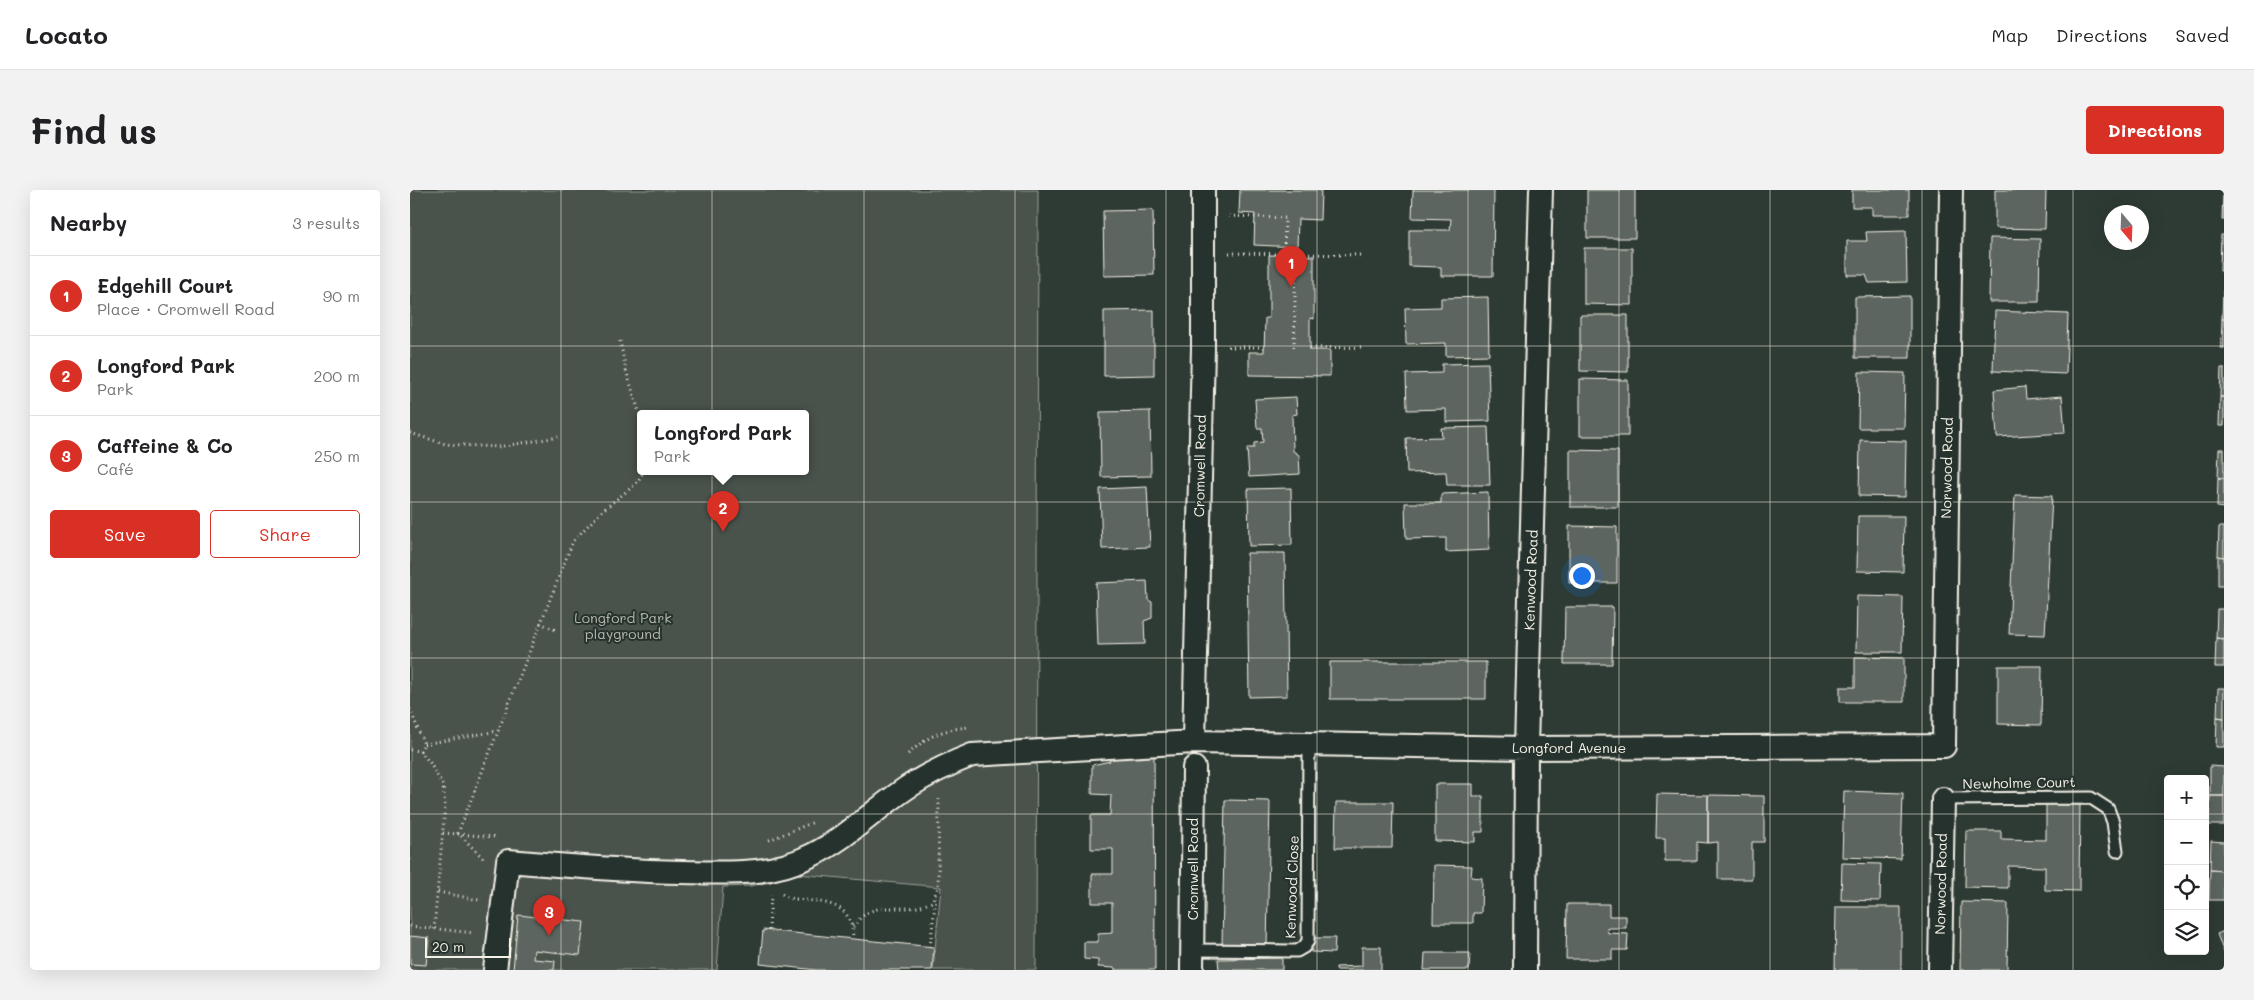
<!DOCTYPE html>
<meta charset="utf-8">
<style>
:root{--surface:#fff;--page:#f2f2f2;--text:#202124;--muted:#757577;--line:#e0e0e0;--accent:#d93025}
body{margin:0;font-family:Mali,sans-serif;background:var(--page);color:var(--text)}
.controls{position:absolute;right:15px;bottom:15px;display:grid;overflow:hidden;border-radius:5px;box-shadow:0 5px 20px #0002}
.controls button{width:45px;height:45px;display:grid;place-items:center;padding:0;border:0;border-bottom:1px solid var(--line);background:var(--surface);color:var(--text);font:25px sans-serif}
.compass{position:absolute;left:1694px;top:15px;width:45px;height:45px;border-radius:50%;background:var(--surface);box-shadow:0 5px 20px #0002;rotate:161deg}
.scale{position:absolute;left:15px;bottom:12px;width:86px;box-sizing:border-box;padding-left:5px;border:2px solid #f4f1e8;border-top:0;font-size:14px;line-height:18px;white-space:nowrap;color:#f4f1e8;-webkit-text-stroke:4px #26332d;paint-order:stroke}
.you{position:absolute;left:1171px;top:385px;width:18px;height:18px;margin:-12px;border:4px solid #fff;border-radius:50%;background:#1a73e8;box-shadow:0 0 0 8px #1a73e833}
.badge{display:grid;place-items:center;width:32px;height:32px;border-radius:50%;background:var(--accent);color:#fff;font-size:16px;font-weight:700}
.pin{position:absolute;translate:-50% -41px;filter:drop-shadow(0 1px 2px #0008)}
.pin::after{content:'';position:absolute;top:26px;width:18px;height:15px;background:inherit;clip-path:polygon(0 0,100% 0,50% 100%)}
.popup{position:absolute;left:227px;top:220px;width:172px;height:65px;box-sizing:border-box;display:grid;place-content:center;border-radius:5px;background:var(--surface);filter:drop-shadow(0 1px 4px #0005);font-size:16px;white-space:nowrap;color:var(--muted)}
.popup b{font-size:19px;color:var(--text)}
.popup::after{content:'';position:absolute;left:50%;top:100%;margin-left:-10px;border:10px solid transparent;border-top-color:var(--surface)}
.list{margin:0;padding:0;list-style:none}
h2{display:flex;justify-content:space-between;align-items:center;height:65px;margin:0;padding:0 20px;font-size:21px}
h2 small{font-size:16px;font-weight:400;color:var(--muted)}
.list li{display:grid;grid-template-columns:32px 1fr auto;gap:15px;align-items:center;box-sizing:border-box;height:80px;padding:0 20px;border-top:1px solid var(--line)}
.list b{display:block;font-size:19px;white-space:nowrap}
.list p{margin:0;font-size:16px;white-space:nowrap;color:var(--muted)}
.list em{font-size:16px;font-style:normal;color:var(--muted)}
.actions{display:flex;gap:10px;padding:15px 20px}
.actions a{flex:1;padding:11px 0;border:1px solid var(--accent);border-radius:5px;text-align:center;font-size:18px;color:var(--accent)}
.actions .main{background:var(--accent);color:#fff}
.icon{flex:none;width:28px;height:28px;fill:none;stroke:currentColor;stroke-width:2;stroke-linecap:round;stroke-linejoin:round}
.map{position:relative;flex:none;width:1814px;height:780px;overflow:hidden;border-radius:5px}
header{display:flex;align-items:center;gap:30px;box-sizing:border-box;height:70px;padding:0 25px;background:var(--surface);border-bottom:1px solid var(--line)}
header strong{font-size:24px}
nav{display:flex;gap:28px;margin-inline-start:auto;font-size:18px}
.intro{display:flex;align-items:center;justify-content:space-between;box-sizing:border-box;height:120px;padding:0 30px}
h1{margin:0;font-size:35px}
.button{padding:12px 22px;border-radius:5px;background:var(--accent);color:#fff;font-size:18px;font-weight:700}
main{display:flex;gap:30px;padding:0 30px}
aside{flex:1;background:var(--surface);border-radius:5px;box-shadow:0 5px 20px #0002}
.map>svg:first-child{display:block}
</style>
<header>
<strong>Locato</strong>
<nav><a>Map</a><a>Directions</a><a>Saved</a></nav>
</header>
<div class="intro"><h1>Find us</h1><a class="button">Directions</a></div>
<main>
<aside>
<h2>Nearby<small>3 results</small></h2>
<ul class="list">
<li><span class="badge">1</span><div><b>Edgehill Court</b><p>Place · Cromwell Road</p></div><em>90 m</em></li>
<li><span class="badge">2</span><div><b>Longford Park</b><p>Park</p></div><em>200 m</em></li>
<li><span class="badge">3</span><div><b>Caffeine &amp; Co</b><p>Café</p></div><em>250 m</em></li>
</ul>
<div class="actions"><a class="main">Save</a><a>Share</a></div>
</aside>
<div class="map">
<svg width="1814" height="780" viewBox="0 0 1814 780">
<rect width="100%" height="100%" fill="#2e3b34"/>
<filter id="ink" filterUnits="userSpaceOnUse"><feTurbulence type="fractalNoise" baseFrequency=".02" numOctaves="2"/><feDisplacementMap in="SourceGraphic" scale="10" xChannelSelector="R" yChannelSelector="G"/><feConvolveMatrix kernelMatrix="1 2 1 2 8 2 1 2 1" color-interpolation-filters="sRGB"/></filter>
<g filter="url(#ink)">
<!-- green -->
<path fill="#48524c" stroke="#9ea29a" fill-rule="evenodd" d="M0,0H628L626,780H523L531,697L387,684L361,692L340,696L313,697L307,780H0ZM230,223H396V281H230Z"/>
<!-- building -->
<path fill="#5c655e" stroke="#f4f1e8" d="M830,0H911L910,30L888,29L887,57L844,55L845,24L829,23Z
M1003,0H1084L1083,86H1031V77L999,76V40H1040L1041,29L1002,28Z
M1177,0H1225V48H1177Z
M1442,0H1499V25H1462V17H1442Z
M1585,0H1636L1635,39L1585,38Z
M1813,1H1814V30H1812Z
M743,20L744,85L694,86L693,21Z
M1496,41L1497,92L1459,93L1456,85H1437V51H1457L1456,42Z
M1811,45H1814V81H1810Z
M1580,48L1630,49L1629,112H1579Z
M1174,58H1222V115L1174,114Z
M859,65L904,66V129L900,128V160H920V186L839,185V162H854L855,128H859Z
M1813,100H1814V129H1812Z
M1500,106V168H1445V107Z
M1078,107L1079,165L1036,166V153L996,154L995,118L1031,117V108Z
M744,120V185L694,186V121Z
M1585,121L1658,124L1656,184L1583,181Z
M1170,125H1218V182L1170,181Z
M1812,129H1814V158H1811Z
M1078,173L1080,231L1036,232V219L997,220L996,184L1032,183V174Z
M1811,178H1814V207H1810Z
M1449,182L1495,183L1494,238H1448Z
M1170,189L1218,190V246H1170Z
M1615,197L1616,209L1652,206L1655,243L1587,247L1584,200Z
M886,207L887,224L882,225L883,261L889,265L890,284L839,287L837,258H844V253L853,252L852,238H847L845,209Z
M1810,207H1814V236H1809Z
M740,221L741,286L691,287L690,222Z
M1078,237L1080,295H1037L1036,282L997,283L996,248L1032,247L1031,238Z
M1450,250L1496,251L1495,307L1449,306Z
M1809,259H1814V288H1808Z
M1160,260L1208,261V317H1160Z
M1808,288H1814V318L1807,317Z
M737,297L740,357L692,359L690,299Z
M881,298L882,355L839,356L838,299Z
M1078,302L1079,360L1036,362V348L996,349L995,313H1031V304Z
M1605,305L1642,306L1635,445L1599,444Z
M1448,326H1494L1493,382L1447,381Z
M1159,336L1207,337V393H1159Z
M1809,337H1814V367L1808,366Z
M837,363H875L877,506L839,507Z
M1808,366L1814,367V396H1808Z
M737,391L738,410L742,412V428L734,431L735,454L688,455L686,393Z
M1447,406L1493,407L1492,462H1446Z
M1155,417H1203L1202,474H1154Z
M1807,419H1814V449L1806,448Z
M1806,448L1814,449V477H1805Z
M1445,467L1494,468V512H1430V497H1445Z
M920,472H1076V509H920Z
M1588,476H1632L1631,535L1588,534Z
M1808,498H1814V528L1807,527Z
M1807,527L1814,528V557H1806Z
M744,559L745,780H705V778L688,777V770L674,769V752H688V744L702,743V713H682V684H703V659H681V625H700L701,605L682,604V575L700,571V560Z
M1800,576L1814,577V606H1800Z
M1025,594H1063V606H1073V642H1065V652L1025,651Z
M1434,601L1493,603L1491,669L1432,667Z
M1247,604L1298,605V653L1287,652V671H1255V648H1246Z
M1298,605L1354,606V652H1342V689H1308V652L1298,653Z
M1800,606H1814V635H1799Z
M815,610L860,611L857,757L812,756Z
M1636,611L1670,612L1669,701L1635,700V677L1598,676V698L1555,697L1556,641H1591V649L1636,650Z
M926,612H983L982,658H925Z
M1801,651L1814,652V681L1800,680Z
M1432,673L1471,674L1470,711L1431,710Z
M1024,675L1062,676L1061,687L1072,688L1071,723H1063V733H1023Z
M1800,680L1814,681V710H1799Z
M1551,712L1598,713L1597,780H1550Z
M1157,714H1199V726H1216V738H1197L1198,743L1218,744L1217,760H1202V769H1156Z
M1426,717H1491V780H1425Z
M108,725L174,732L170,765L124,760L123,769L145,771L144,780H103Z
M353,740L524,757L522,780H407L350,774Z
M1814,741V763L1807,744Z
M0,746L19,748L16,775L0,774Z
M902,748H925L924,763L901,762Z
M952,757H971V780H926V777L952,776Z
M1015,763H1060L1059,780H1014Z
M872,768V780H809L808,769Z"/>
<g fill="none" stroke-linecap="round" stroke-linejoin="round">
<defs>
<path id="lane" d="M1533,609L1681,608L1698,619L1703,632L1707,661
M782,760L887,761L894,757L898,751L899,554"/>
<path id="street" d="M784,552L793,158V0
M85,780L98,671C156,676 214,681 272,682C317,683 361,686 402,665C437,648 465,619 498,597C518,584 539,574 562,565L784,552L1116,558L1534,556L1541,0
M782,780L784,578
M1115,780L1116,558L1131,0
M1530,780L1533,609"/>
</defs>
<!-- lane casing -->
<use href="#lane" stroke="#f4f1e8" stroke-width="15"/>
<!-- street casing -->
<use href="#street" stroke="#f4f1e8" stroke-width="26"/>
<!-- path -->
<path stroke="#f4f1e8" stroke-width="3" stroke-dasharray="1 4" stroke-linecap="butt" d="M819,26L875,28L874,64
M819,63L953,65
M210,151L216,180L230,225
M818,157H854
M884,157L886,65
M900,158L955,157
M0,243L35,254L88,257L148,247
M130,433L146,440
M0,519L14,554L10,561
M14,554L88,541
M0,560L10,561L20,573L33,596L35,616L24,739
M498,564C520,545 530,540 559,537
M33,643L87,647
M359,650L404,632
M73,668L48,643L163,351L193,320L226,294L234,281
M28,702L69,710
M372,704L378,708C410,713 443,708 443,749
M0,736L64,743
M443,737C462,710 479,721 507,717C512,716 517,714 522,712L528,697L529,609
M359,740L361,705
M520,757L526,707"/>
<!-- lane -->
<use href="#lane" stroke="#26332d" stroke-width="11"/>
<!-- street -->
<use href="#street" stroke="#26332d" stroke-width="22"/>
</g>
</g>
<!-- grid -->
<path fill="none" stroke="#f4f1e8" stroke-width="1" stroke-opacity="0.55" d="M151,0V780M302,0V780M454,0V780M605,0V780M756,0V780M907,0V780M1058,0V780M1209,0V780M1360,0V780M1512,0V780M1663,0V780M0,156H1814M0,312H1814M0,468H1814M0,624H1758M1795,624H1814"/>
<g text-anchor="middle" stroke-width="4" stroke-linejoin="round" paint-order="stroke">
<!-- street labels -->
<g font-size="14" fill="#f4f1e8" stroke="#26332d">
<text transform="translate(790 276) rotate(-89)" y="5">Cromwell Road</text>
<text transform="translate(1537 278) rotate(-89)" y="5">Norwood Road</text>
<text transform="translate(1121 390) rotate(-88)" y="5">Kenwood Road</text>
<text x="1159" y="563">Longford Avenue</text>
<text transform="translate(1609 593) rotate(-1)" y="5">Newholme Court</text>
<text transform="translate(783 679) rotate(-90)" y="5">Cromwell Road</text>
<text transform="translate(1531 694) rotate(-89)" y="5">Norwood Road</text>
<text transform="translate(882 697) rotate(-88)" y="5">Kenwood Close</text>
</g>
<!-- park labels -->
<g font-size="14" fill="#b8b9b1" stroke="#26332d">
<text x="213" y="433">Longford Park<tspan x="213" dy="16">playground</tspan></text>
</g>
</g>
</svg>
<div class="controls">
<button>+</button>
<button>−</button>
<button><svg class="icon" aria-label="locate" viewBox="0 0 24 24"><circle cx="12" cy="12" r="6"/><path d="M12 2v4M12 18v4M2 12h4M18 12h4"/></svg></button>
<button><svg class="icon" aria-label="layers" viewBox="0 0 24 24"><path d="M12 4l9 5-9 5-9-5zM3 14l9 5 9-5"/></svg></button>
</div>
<svg class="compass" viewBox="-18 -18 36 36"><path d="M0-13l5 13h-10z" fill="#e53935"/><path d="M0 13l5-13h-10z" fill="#757577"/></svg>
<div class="scale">20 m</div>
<div class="you"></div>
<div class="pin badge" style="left:881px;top:97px">1</div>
<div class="pin badge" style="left:313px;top:342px">2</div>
<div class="popup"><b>Longford Park</b>Park</div>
<div class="pin badge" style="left:139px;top:746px">3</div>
</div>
</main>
